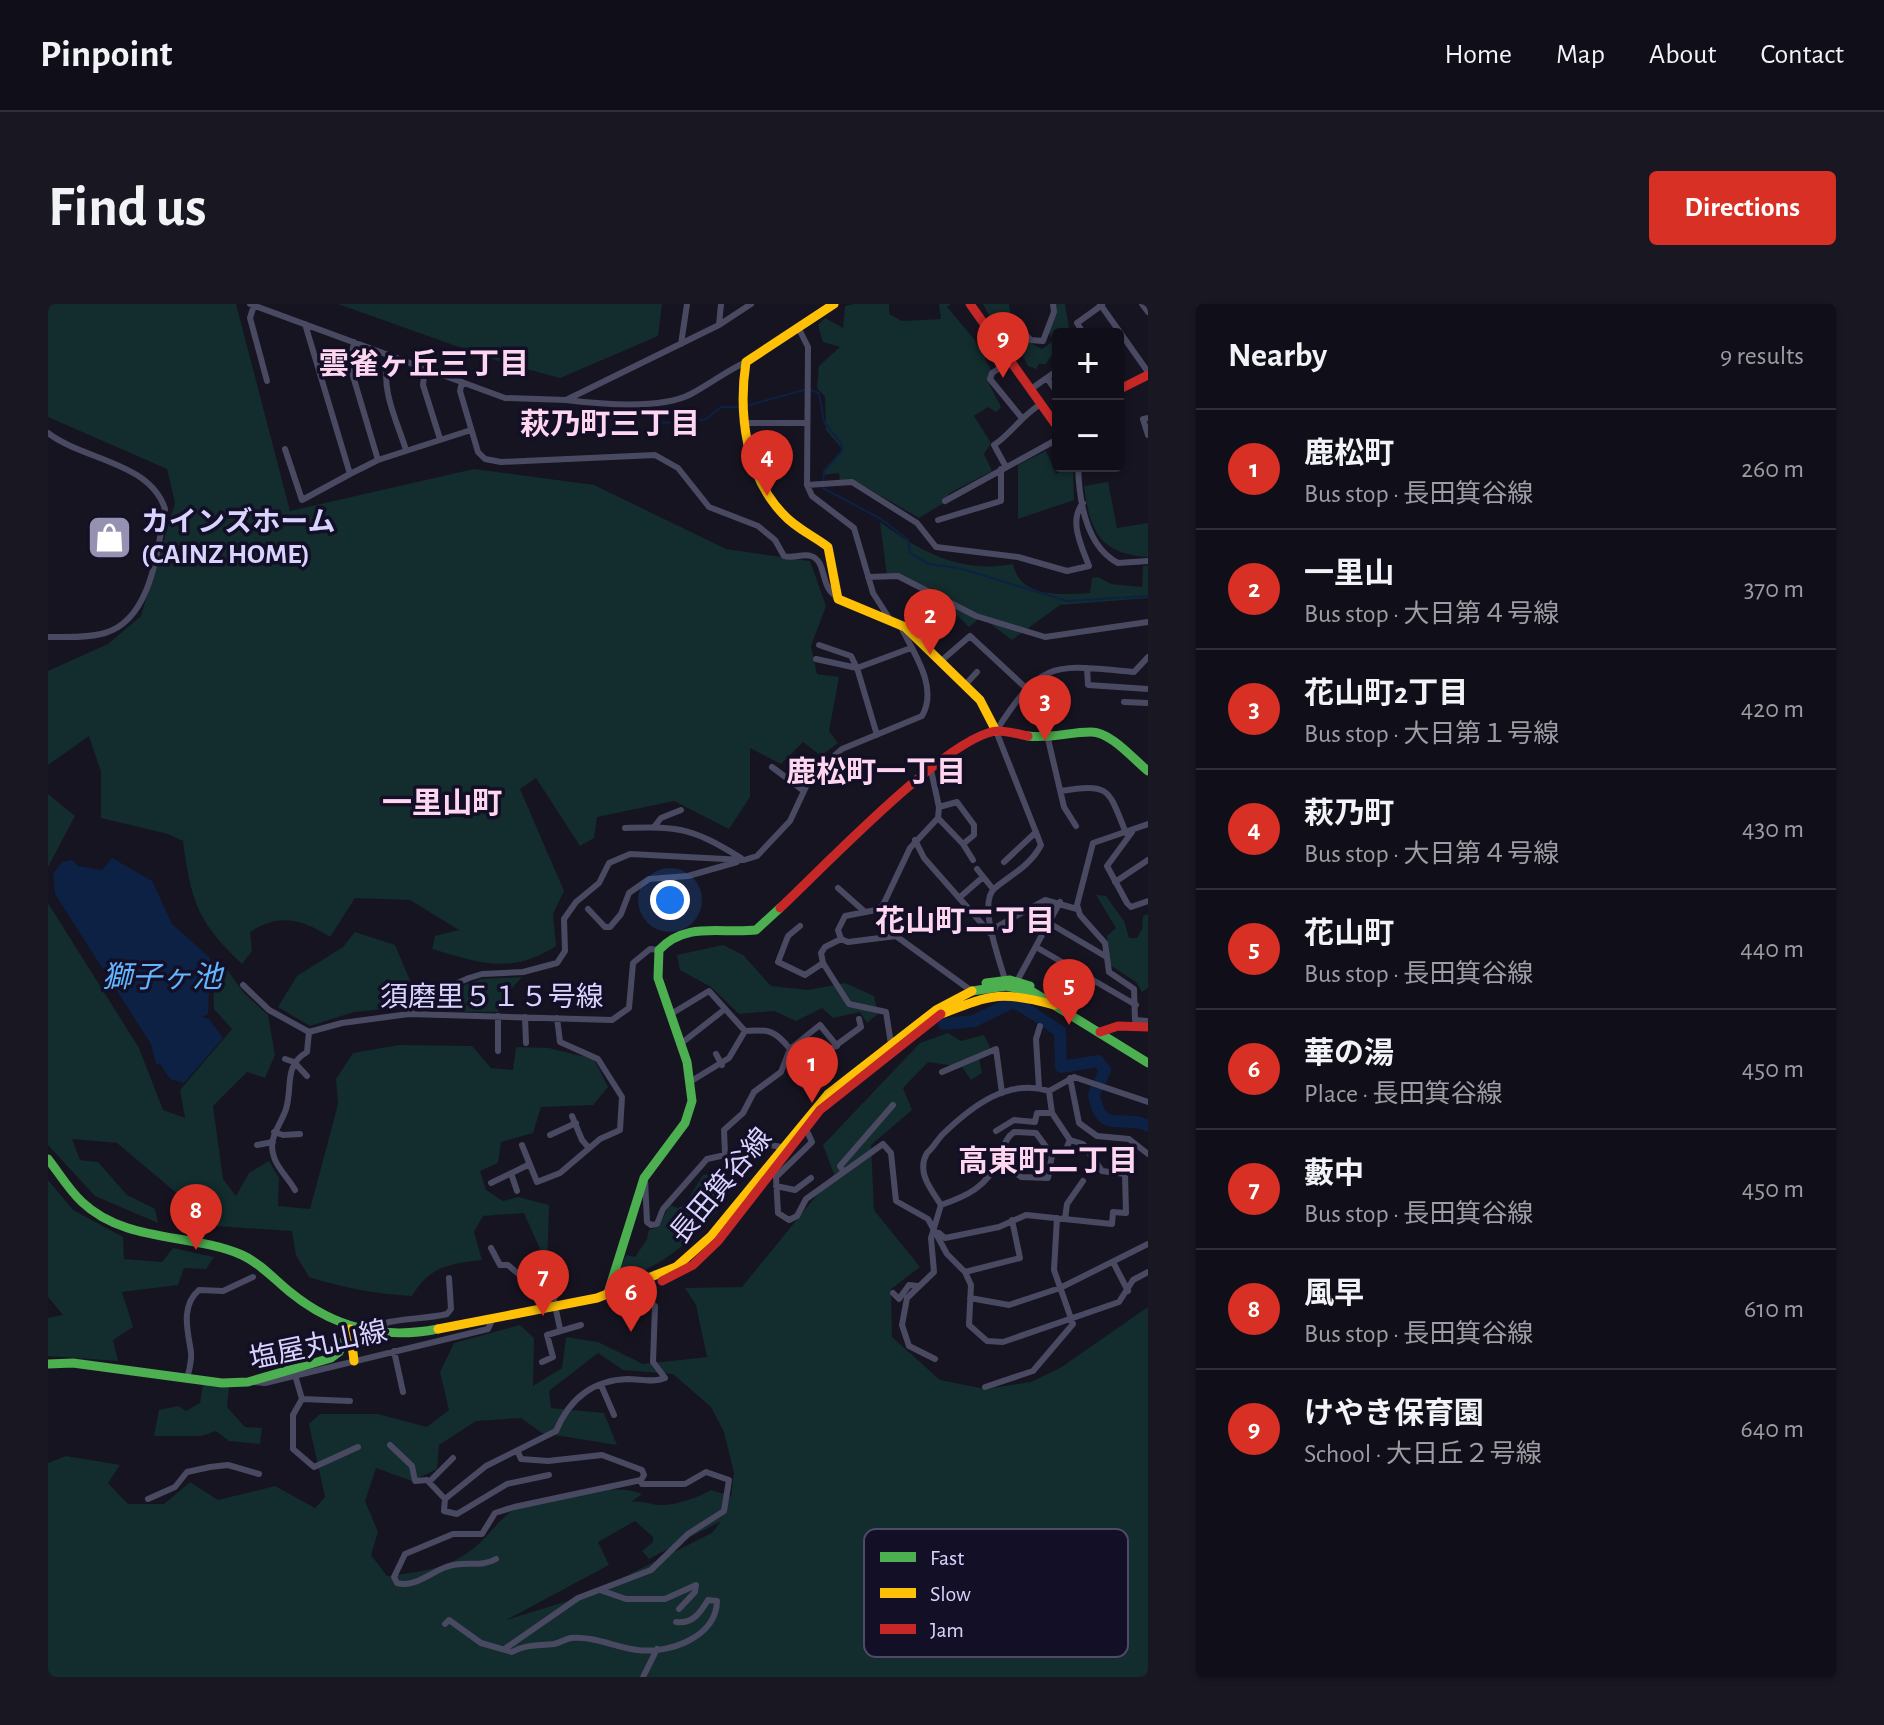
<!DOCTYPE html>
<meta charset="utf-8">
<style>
:root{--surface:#100f19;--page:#191822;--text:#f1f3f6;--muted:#9c9ca2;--line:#302f38;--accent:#d93025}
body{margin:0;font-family:"Alegreya Sans","Noto Sans JP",sans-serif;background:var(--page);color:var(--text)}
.controls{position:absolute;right:24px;top:24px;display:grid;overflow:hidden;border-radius:8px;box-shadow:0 2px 6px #0004}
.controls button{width:72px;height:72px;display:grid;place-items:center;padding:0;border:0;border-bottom:2px solid var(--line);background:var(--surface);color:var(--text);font:40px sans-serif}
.you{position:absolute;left:622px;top:596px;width:28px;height:28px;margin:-20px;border:6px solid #fff;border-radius:50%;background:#1a73e8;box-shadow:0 0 0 12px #1a73e833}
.badge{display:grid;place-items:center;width:52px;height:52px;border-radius:50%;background:var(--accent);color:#fff;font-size:26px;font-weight:700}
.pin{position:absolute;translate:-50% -66px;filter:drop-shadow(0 2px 4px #0008)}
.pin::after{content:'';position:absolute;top:42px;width:28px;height:24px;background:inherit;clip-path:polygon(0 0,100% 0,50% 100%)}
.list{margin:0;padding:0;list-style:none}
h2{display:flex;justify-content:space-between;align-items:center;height:104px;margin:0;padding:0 32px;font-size:34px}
h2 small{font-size:26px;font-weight:400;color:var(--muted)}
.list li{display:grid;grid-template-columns:52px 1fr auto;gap:24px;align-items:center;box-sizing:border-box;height:120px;padding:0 32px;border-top:2px solid var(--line)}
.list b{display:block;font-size:30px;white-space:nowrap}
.list p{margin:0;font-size:26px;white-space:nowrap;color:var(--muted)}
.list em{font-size:26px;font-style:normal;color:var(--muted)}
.map{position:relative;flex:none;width:1100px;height:1373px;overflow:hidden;border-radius:8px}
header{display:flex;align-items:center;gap:48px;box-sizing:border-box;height:112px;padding:0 40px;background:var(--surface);border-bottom:2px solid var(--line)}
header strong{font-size:38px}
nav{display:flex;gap:44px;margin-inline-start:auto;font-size:28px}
.intro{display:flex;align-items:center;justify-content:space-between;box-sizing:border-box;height:192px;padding:0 48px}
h1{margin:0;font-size:56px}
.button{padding:20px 36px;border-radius:8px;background:var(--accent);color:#fff;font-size:28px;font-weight:700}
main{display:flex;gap:48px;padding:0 48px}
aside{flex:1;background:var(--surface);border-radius:8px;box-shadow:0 2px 6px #0004}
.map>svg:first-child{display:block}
</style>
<header>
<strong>Pinpoint</strong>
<nav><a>Home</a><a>Map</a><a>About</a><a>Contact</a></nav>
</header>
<div class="intro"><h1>Find us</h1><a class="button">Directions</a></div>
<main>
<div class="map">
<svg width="1100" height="1373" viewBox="0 0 1100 1373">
<rect width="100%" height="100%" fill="#161421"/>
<!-- green -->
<path fill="#132c2d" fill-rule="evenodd" d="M0,0H188L242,207L426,165L546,181L678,245L762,257L778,302L763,342L769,370L791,373L781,427L790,439L773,452L755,438L733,460L702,444V493L681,525L626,497L549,513L546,534L532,542L488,474L472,485L516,587L505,610L508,642C463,671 432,659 384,645L387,632L411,626L362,596L307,594L282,633C253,615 232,609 202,628L204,647L194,660C149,617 143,597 135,537L120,530L53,514V468L41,432L0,461V367L60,340L93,312L127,199L119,165L0,113Z
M290,0H614L610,32L512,74L456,59Z
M806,0H841V10L854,17L893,15L891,0H903L899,3L926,35L946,71L940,78L953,103L948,108L940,103L926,112L943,139L936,150L944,167L900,190L902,195L871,214L809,178L792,177L791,169L774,171L795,146L778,126L777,93L769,84L771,62L792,43L775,38L770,21L777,14L795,24L797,2Z
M935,0H961C963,21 975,37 994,45L1005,37L1000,26L1007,0H1017L1022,30H1010V41L998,60H991L988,65L980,62L963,29L946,21Z
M998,147L1008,170L1025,162L1026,196L970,215V161Z
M1060,178L1069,224L1100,219V253C1052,250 1042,228 1036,182Z
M832,218C873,248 913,270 965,260C972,294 1013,291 1042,289L1044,274L1050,273L1063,280L1094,283L1095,262H1100V294L1012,301L964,336L933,313L921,323C898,300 872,279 839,272Z
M0,490L27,512L0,563Z
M1048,591L1058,592L1076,617L1081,634H1089L1094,625L1095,612L1100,610V684L1094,688L1088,678L1062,661L1059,632L1068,624Z
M0,599L91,744L115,806L137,814L132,786L184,725L166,705L165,660L170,653L196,689L220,711L227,751L217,774L199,768L165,802L175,875L188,892L201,869L221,857L231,874L230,902L262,905L290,800L288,775L305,749L351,741L424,742L443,764L465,766L468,743L501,744L546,755L560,783L545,801L493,803L485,829L453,838L450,859L432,867L438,886L455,897L470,893L501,901L499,961L476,909L435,912L426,928L434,956C401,960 382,962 364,992C328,990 296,984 261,973L248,951L244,927L168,922L69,839L24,835L32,856L50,858L79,891L107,905L110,919L47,892L0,841Z
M307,628L347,641L368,691L357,703L306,708L262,722L230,703L249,672L295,643Z
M675,641L695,651L723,682L760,686L797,679L826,692L830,710L819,719L812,708L785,714L774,704L748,717L726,707L691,710L663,683L632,666L629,651Z
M474,673L456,693L450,708L375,707L411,683L433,675Z
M900,729L913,737L936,731L942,743L931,754L934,769L923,776L914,763L880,758L855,784L864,806L823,841L826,906L872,963L843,985L844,1033L892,1076L937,1085L983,1078L1012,1064L1100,1003V1373H0V1159L18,1152L72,1161L60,1179L80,1200H116L142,1178L170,1196L227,1182L267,1204L277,1193L261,1120L272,1110H330L379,1123L401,1106L392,1068L406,1039L472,1021L486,1034L485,1082L514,1064L518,1033L550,1038L595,1060L659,1053L648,1001L637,984L694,983L786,870L775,841L872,739ZM550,1049L575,1066L625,1070L663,1103L676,1128L686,1169L683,1192L663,1186C648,1194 630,1201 613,1201C602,1201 595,1196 583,1198L594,1190C571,1178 483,1192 462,1208C446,1221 434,1241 416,1251C393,1266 365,1269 339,1272L323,1251L330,1228L317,1197L328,1164L364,1177L389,1165L391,1141L428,1117L473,1114L494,1129L569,1141L556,1109L503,1104L501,1087ZM587,1217L605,1233V1238L594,1247L601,1255L673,1217L664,1229L542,1290L458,1316L561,1261L550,1238Z
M674,868L675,879L666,886V896L671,905C642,938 618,959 577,975L570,970L578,951L587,953L599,935L601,926L610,923L622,901L630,904L637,900L655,871Z
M0,876L25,906L75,933L76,955L114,958L125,944L166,953L158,965L136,964L130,981L74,988L85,1023L65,1036L70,1057L0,1052V1014L15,1011L0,993Z
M155,1080L181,1083L179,1103L197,1123L214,1124L212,1140L181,1137L168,1127L153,1132H106L111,1106L130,1102L138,1107L152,1099Z"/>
<!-- water -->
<path fill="#0d2144" d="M64,554L104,577L124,620L162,654L160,710L154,713L161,715L175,734L136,779L122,775L113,761L108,760L103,740L7,590L5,570L14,558L24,556L30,562L54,566Z"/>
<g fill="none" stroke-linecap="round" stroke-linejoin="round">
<!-- stream -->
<path stroke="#0d2144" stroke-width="2" d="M762,86L771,89L776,118L793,139L794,147L776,167L775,184L833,215L860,236L862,249L881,260L911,264L1019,297L1100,292
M698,102L756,86
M609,119L642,118L658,115L673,103H691"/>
<!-- river -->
<path stroke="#0d2144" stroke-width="12" d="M896,720L926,717L965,698C982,706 995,717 1012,727L1013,763L1050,757L1057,766L1046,790C1052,833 1077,809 1100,822"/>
<!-- street -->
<path stroke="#4a4962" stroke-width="6" d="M202,0L457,94L518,96L671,21L703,0
M1052,0L1100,68
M1094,0L1100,8
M206,1L202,14L219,77
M257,20L302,170L330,156L423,126
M671,21L673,0
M750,23L760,43L759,181L764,192L806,224L825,289L841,314
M972,26L983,36L995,37L1006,8L1005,0
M1036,30L1029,19L1054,1
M306,38L302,62L330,156
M633,40L639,0
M342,51C330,81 349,117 358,146
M963,57L944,69L942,75L973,113
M377,64L375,81L392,135
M999,74L1010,90
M414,78L412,87L430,148L437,155L453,158L607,151L630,164L661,203L710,222L727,236L736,252C745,255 755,249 763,252C779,257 772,283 788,292
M983,85L1010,66
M518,96C551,100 613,106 643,90C662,80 678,67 698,58
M1100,114L1095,115L1100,131
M696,119H759
M0,129C35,156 102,158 117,205C109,246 104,315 57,329C39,334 18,333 0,333
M237,145L254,196L302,170
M1030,162C1031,195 1037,242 1070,259L1100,257
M958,163L946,141C964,129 973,112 993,100
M759,181L804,178L869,219L888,243L970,253L1019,267L1041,262C1034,243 1020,217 1035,199
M897,197L1010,135
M890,216L953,197V165
M820,273L850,272L928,312L997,333L1100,318
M771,341L803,352L809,364
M768,355L809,364
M893,357L922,332L980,386
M1039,364L1040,381L1100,385
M917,381L929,368
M1076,398L1100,399
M829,431L809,364L863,344
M1000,435L1016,503L1028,522
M724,463L756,487
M883,466L891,503L890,514L862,544L835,601L828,606L797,612L790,626L793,635L800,638L848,632L925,688
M1013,487C1063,479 1060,485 1078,529
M890,514L915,540L926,531V521L909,498L891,503
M1100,520L1045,539L1029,601L1032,611L1057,639L1061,668L1086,685L1087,716L1100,717
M606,523L613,514L633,506
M577,524C634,522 645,525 693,554
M1084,528L1059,562L1079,599L1083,603L1100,597
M867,536L876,554L942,629
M915,540L925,556
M956,558L988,528
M929,565L945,585
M1067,578L1100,556
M790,584L817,608
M911,594L935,573
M540,605L557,623H562L573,610L581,589L601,575L640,572L689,558
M1001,619L1057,652
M752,622L740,632L730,658L757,671L775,659
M943,626L997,596L1029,605
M793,635L777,643L773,649L775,659L801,700L838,708L843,740
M988,643L1088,701
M957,676C952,656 929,599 947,584C964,570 982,562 993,541L948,427C995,354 1006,361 1086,368L1100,353
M969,677L1012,598
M195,681L221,706L261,728L294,719L361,710L564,716L581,704L585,659L602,645L611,646
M361,710L364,703L394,692L405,681L421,674L434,670L475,668L509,659L517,647L516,615L528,598L551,579L561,559L582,550L696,556L709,552L742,517L763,472L794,445L874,412C891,383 865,348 852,321
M623,710L661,687L697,727
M450,712V747
M477,713L478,739
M635,738L677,705
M742,745L772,721L789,742
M668,750L674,761
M772,753L813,723L811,715
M237,755L246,758L259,772
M894,768L948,745L954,789
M1022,774L1031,819L1049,832L1081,835L1100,850
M645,776L681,754L697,727C720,725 727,726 742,745L733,768L706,788L695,809L676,826L677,850
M991,784L988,735L992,722
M524,812L534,836L541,844
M758,825L764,838L728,873L730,909L741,916L749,912L758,895L835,840L843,849L848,897L880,915L899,950L917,968L923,981L921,1021L939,1037L955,1038L1071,998L1085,976L1100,968
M948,827L966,816L987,818L989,809H1004
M226,828L235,831L252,830
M502,831L528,819
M209,841L225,838
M474,841L489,878L512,869L552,835L572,826L574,793L550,755L512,738L509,714
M951,855L973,873L1000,874L1004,851
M795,867L792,862L845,801
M463,869L469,887
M597,875L599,918L603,921L609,920L615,905L659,855L723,841L733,843
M443,879L482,860
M728,882L747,886L763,874
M247,886C241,875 229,864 226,853C219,834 233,821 238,805C245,783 235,762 259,748L261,728
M893,901C919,892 939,883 951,855C956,845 956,835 966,828L988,829L1004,851L1018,845L1022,836
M1017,915L1019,900L1035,877
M891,929L897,934L951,923L978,911L1064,920L1065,908L1078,909L1077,870L1054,867L1035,840L1022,836L1004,809L1001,787
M443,944L452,961H460L481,979L504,987L512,1025
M1065,958L1080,987
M917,968L972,954L964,916
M845,989L851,995L861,981L870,982
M922,994L961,1001L1012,984L1100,940
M335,1030L337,1019C356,1014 378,1015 399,1010L403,1005L401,974
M346,1047L355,1088
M887,1055L861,1042L854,1021L859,994L886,968L883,934L893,901C883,885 868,868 879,849C886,843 889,836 895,830C924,802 960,774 1001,787L1026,773L1100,798
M494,1058L505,1053L499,1031L533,1021
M247,1071L254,1095L245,1111V1145L266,1163L310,1143
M139,1075C141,1066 144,1057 143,1048C140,1028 132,1002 151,986L175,987L205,973
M206,1078L217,1079L440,1025L445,1014
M553,1081L566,1111
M937,1083L985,1067L1025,1020L1006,966L1009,914
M254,1095L302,1097
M342,1141L364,1162L367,1177L379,1176L397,1195
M470,1148L473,1155L500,1157L554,1151L594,1166L596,1171L593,1176
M501,1171L459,1180L409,1210L396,1207L397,1195L438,1162L508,1127C521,1096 544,1076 580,1075C592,1075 606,1079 617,1074L605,1058L607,1002L597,997L568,1002L560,989
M381,1178L405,1154
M100,1195L127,1183L139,1168L162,1163L180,1161L211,1170
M448,1255C433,1264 415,1256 398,1263C382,1269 366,1284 349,1279L346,1273L357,1250L405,1230H434L447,1209L466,1203L593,1176L594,1180H637L658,1168L681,1176L676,1207L640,1230L603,1266L530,1294L458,1344
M552,1286L578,1295H617L648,1281L647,1288L631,1305
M397,1320L401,1316L433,1339L464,1348C478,1340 490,1342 506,1340C512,1339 517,1335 523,1334C546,1332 567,1343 589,1346C622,1350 668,1333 669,1297L660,1296C652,1309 645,1320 628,1318
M595,1373L609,1345"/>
<!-- fast -->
<path stroke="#4caf50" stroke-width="9" d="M980,432C1002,435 1021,428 1043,428C1063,428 1085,455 1100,467
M938,679L962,676L982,682
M924,687L958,682L985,688L1100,759
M0,855C11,869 21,886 34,898C77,939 143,929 194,951C212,959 227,976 242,988C286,1024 334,1036 390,1025
M560,989L596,874L637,819L644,797L639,758L610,674L611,646C638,617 673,630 708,626L732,604
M0,1060L25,1059L174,1079L200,1078L283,1054L291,1048L302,1024"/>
<!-- slow -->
<path stroke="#ffc107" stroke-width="9" d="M786,0L698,58C690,109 698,172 735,210C747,224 766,232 780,243L790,295L857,323L932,396L948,427
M893,710C943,691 953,686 1006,701
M302,1025L306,1057
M390,1025L549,994L628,963L663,932L780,790L888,706L924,687"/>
<!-- jam -->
<path stroke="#c62828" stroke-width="9" d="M922,0L1010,124
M1070,86L1100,71
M732,604C771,568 902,429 950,427C959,427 970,430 980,432
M1052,728L1070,722L1100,723
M614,977L645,961L670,937L772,806L893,710"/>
</g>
<!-- icons -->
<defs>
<symbol id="shop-square" viewBox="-11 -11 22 22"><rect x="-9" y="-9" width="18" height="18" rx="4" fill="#9591b1" stroke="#130f26"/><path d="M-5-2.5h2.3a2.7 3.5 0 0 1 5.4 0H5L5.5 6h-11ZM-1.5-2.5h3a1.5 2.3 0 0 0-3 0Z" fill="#fff"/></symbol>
</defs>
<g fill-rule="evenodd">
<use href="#shop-square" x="36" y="208" width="51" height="51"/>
</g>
<g text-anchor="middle" stroke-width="7" stroke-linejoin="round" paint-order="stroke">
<!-- poi labels -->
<g font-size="28" font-weight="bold" fill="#d9d4ff" stroke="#130f26" text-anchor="start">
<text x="93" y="227">カインズホーム<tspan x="93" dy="32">(CAINZ HOME)</tspan></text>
</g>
<!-- street labels -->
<g font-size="28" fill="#d9d4ff" stroke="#130f26">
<text x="444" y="702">須磨里５１５号線</text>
<text transform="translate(672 881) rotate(-50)" y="10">長田箕谷線</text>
<text transform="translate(270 1040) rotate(-12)" y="10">塩屋丸山線</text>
</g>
<!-- neighbourhood labels -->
<g font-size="30" font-weight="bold" fill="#ffd6f0" stroke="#130f26">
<text x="376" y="70">雲雀ヶ丘三丁目</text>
<text x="562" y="130">萩乃町三丁目</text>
<text x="828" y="478">鹿松町一丁目</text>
<text x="394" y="509">一里山町</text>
<text x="917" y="627">花山町二丁目</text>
<text x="1000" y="867">高東町二丁目</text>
</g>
<!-- water labels -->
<g font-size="30" font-style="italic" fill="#62b6ff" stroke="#130f26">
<text x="114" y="683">獅子ヶ池</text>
</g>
</g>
<!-- legend -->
<rect x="816" y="1225" width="264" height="128" rx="12" fill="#130f26" stroke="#4e4a67" stroke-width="2"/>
<rect x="832" y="1248" width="36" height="10" fill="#4caf50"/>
<rect x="832" y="1284" width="36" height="10" fill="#ffc107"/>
<rect x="832" y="1320" width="36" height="10" fill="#c62828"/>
<g font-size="22" fill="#d9d4ff">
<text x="882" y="1261">Fast</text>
<text x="882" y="1297">Slow</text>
<text x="882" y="1333">Jam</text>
</g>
</svg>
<div class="controls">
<button>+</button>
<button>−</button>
</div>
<div class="you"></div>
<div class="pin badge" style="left:764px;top:799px">1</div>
<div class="pin badge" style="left:882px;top:351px">2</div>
<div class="pin badge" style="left:997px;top:437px">3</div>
<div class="pin badge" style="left:719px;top:192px">4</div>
<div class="pin badge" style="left:1021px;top:721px">5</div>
<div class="pin badge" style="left:583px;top:1028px">6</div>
<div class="pin badge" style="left:495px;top:1012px">7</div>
<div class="pin badge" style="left:148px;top:946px">8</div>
<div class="pin badge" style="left:955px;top:74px">9</div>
</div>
<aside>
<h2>Nearby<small>9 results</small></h2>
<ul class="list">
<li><span class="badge">1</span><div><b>鹿松町</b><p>Bus stop · 長田箕谷線</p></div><em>260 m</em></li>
<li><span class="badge">2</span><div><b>一里山</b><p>Bus stop · 大日第４号線</p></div><em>370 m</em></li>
<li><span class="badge">3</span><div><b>花山町2丁目</b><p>Bus stop · 大日第１号線</p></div><em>420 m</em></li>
<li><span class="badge">4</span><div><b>萩乃町</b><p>Bus stop · 大日第４号線</p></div><em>430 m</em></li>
<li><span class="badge">5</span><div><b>花山町</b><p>Bus stop · 長田箕谷線</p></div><em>440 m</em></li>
<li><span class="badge">6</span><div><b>華の湯</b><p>Place · 長田箕谷線</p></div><em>450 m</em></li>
<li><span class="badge">7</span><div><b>藪中</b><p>Bus stop · 長田箕谷線</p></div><em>450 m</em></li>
<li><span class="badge">8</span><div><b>風早</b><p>Bus stop · 長田箕谷線</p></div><em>610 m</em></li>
<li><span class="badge">9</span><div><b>けやき保育園</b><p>School · 大日丘２号線</p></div><em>640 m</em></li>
</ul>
</aside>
</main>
